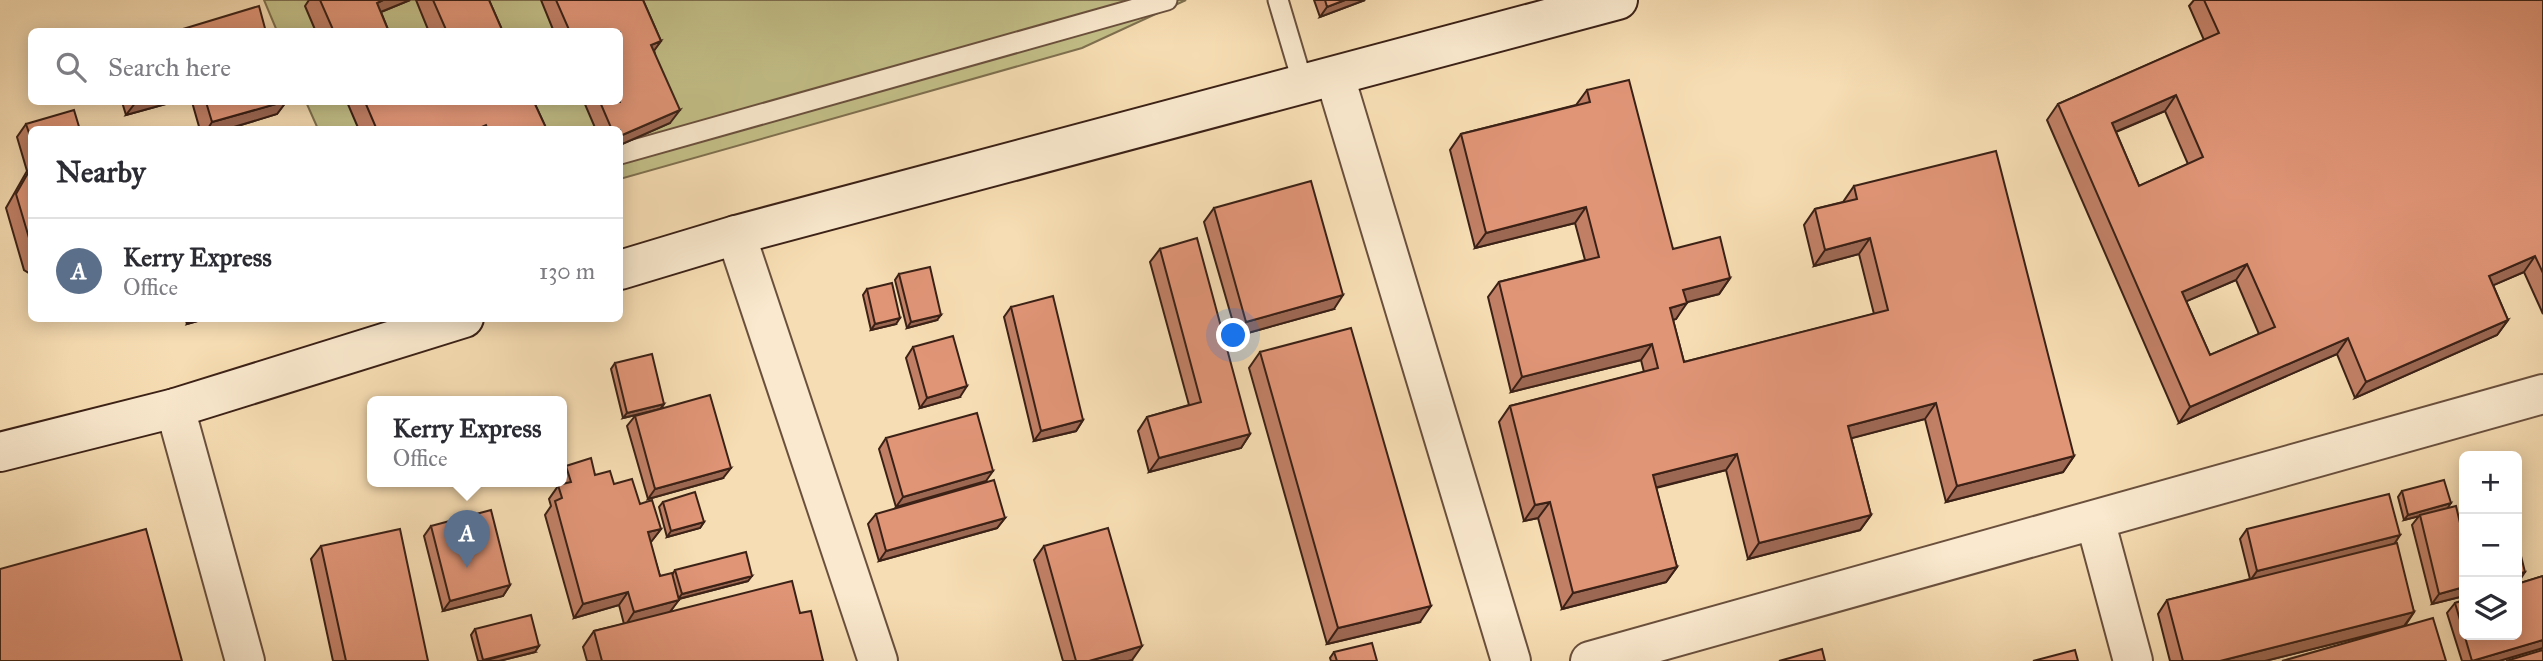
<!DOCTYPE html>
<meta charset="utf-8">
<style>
:root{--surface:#fff;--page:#f2f2f3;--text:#2b2b33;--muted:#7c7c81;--line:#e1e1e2;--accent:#0b8043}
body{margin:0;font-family:"IM FELL Great Primer",serif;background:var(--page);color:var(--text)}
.controls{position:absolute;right:21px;bottom:21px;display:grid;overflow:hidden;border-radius:10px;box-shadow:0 4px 18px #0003}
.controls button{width:63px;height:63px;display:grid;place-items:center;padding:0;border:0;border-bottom:2px solid var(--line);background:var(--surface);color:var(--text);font:35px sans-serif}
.you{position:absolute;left:1234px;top:336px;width:24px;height:24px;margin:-18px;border:5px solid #fff;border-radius:50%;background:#1a73e8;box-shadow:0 0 0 10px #1a73e833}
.badge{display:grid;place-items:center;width:46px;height:46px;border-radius:50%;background:var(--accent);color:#fff;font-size:23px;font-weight:700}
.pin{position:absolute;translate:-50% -58px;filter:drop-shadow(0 2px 4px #0008)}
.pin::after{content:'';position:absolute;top:37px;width:24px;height:21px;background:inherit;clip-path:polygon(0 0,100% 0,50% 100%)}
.popup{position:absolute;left:367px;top:396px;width:200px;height:91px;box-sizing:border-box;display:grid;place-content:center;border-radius:10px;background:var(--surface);filter:drop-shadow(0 2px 5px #0005);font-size:23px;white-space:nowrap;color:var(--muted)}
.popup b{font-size:26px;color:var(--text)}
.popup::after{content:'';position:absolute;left:50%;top:100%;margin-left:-14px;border:14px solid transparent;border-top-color:var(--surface)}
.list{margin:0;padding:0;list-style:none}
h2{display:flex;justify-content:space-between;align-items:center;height:91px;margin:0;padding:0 28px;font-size:30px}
h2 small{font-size:23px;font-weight:400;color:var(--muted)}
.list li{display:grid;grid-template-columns:46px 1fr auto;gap:21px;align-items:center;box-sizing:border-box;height:105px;padding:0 28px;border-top:2px solid var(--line)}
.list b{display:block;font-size:26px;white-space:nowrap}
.list p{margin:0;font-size:23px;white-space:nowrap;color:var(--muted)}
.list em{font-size:23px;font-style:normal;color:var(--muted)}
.icon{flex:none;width:38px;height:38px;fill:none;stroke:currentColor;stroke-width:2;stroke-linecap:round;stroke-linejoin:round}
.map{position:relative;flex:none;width:2543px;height:661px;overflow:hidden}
.search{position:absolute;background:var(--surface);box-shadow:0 4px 18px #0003;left:28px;top:28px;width:595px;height:77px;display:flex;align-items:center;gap:18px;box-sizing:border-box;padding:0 24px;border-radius:10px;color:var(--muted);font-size:26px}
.panel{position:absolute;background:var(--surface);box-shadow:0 4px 18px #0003;left:28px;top:126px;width:595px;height:196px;border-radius:10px}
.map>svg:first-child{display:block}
</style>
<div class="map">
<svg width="2543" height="661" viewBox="0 0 2543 661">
<rect width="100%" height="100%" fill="#f7ddb3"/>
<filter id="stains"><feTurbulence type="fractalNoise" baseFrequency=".00286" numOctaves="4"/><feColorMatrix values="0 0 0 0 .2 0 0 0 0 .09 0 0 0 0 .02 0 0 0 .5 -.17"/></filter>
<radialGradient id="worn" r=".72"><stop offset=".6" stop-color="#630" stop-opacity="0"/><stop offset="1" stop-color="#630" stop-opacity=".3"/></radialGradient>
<!-- green -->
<path fill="#c3bf88" stroke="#7f704f" stroke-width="2" d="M264,0H1186L1082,48L620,179V130L318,129L306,102H620V32L277,31Z"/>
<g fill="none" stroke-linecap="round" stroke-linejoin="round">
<defs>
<path id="service" d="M1278,0L1303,84
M620,154L1167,0"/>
<path id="minor" d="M1335,77L1511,661
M736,235L878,661
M175,408L245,661
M2095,520L2133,661
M1590,661L2543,394"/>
<path id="secondary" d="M620,270L736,235L1618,0
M0,452L175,408L464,318"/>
</defs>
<!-- service casing -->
<use href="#service" stroke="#6a503d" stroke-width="23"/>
<!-- minor casing -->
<use href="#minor" stroke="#6a503d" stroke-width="42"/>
<!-- secondary casing -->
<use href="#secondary" stroke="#3b2116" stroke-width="42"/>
<!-- service -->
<use href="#service" stroke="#fae9ce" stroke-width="19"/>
<!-- minor -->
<use href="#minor" stroke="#fae9ce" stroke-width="38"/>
<!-- secondary -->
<use href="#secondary" stroke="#fae9ce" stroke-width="38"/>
</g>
<!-- wall -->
<path fill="#c18066" stroke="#3b2116" stroke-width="2" fill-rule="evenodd" d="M309,0H410L381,12L389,32H316L305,6Z
M416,0H489L503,32H429Z
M541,0H643L661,41L654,50L670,123L620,145V130H596L584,102H620V32H554Z
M1314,0H1365L1320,17Z
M2194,0H2543V314L2524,272L2493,285L2508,320L2497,335L2355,398L2337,354L2179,423L2047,120L2058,104L2204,40L2189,6ZM2165,111L2188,164L2139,186L2116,132ZM2236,280L2259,334L2210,355L2186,301Z
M1587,90L1673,249L1730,278L1719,294L1686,302L1676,319L1673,320L1684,362L1874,314L1859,254L1814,266L1804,225L1815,209L1843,202L1854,186L2074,456L2063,472L1946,502L1925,419L1851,438L1871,515L1860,530L1748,559L1726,470L1656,488L1677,567L1666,582L1562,609L1538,518L1524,521L1499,422L1510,406L1644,372L1641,360L1511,392L1488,297L1499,282L1585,260L1575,223L1475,248L1450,150L1461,134L1576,105Z
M122,102H173L126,115Z
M192,102H286L277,114L224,130H200Z
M347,102H534L547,130H359Z
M26,124L32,130V275L24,270L6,208L27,171L17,137Z
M1214,208L1334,309L1237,336L1204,222Z
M1160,249L1250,434L1241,448L1149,472L1138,431L1147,417L1189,405L1150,262Z
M899,274L937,320L907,328L895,280Z
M867,289L896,324L871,330L863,295Z
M1011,307L1083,420L1076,431L1034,441L1004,317Z
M185,318H208L187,324Z
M913,347L960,397L920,408L906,358Z
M1260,352L1420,622L1327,644L1249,368Z
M615,363L664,404L661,409L723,478L648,499L627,426L635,416L647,412L623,418L611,369Z
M886,438L986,481L896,507L879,449Z
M566,466L595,475L614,484L640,504L661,529L650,543L660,576L672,575L675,570L748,581L679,599L670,612L800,613L823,661H587L583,647L594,631L624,624L619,605L574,618L545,515L551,506L549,499L558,486L557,482H562V472Z
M2402,491L2447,508L2464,596L2432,604L2412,525L2419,516L2404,520L2398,497Z
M663,502L704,522L700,528L667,537L659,507Z
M876,514L1005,518L997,528L879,561L868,524Z
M431,526L510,585L503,596L443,611L424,536Z
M2247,529L2400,535L2394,543L2414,612L2405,626L2265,661H2170L2158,614L2167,600L2250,579L2240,539Z
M321,546L428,661H333L311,559Z
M1044,546L1132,660L1128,661H1063L1034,560Z
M2543,576V648L2499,661H2462L2447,613L2455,603Z
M475,629L535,652L499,661H478L471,635Z
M1334,652L1377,661H1331L1330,658Z"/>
<!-- shaded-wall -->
<path fill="#9d6853" stroke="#3b2116" stroke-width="2" d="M383,0H410L366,18L377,3Z
M1345,0H1365L1320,17L1327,7Z
M661,41L651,55V45Z
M2176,95L2165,111L2101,138L2112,123Z
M136,102H173L126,115Z
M283,102H286L277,114L224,130H207L212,122Z
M680,110L670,123L620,145V136Z
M1586,207L1575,223L1475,248L1486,233Z
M1870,238L1859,254L1814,266L1825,250Z
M2535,256L2524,272L2478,292L2489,276Z
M2247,264L2236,280L2171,308L2182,292Z
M1730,278L1719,294L1672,306L1683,290Z
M1343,295L1334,309L1237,336L1246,322Z
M1687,303L1676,319L1659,324L1670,308Z
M941,315L937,320L907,328L911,322Z
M191,318H208L187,324Z
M900,318L896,324L871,330L875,324Z
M2508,320L2497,335L2355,398L2366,382Z
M2348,338L2337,354L2179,423L2190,407Z
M1652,344L1641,360L1511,392L1522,377Z
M967,386L960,397L920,408L927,398Z
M1936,403L1925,419L1837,442L1848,426Z
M664,404L660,409L623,418L627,413Z
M1083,420L1076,431L1034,441L1041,431Z
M1250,434L1241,448L1149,472L1159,458Z
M1737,454L1726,470L1642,491L1653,475Z
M2074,456L2063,472L1946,502L1957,486Z
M731,468L723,478L648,499L655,489Z
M993,471L986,481L896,507L903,497Z
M1550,502L1538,518L1524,521L1535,505Z
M2451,503L2447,509L2404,520L2408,515Z
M1871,515L1860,530L1748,559L1759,543Z
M1005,518L997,528L879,561L886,551Z
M704,522L700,528L667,537L671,531Z
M661,529L651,542L638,546L648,532Z
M2400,535L2393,546L2250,581L2257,571Z
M1677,567L1666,582L1562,609L1573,593Z
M2525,572L2518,583H2517V574Z
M752,576L748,581L678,599L682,594Z
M510,585L503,596L443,611L450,601Z
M2464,587V596L2432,604L2439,594Z
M628,592L619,605L574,618L583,604Z
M679,600L669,613L625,626L634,612Z
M1431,606L1420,622L1327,644L1338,628Z
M2414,612L2404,626L2265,661H2220Z
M2543,640V648L2499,661H2472Z
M539,646L535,652L499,661H483Z
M1142,646L1132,660L1128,661H1089Z"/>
<!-- building -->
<path fill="#e09577" stroke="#3b2116" stroke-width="2" fill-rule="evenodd" d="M320,0H383L377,3L389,32H334Z
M433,0H489L503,32H447Z
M556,0H643L661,41L651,45L680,110L620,136V130H612L600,102H620V32H570Z
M1325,0H1345L1327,7Z
M2204,0H2543V273L2535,256L2489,276L2508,320L2366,382L2348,338L2190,407L2058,104L2219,33ZM2176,95L2203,157L2139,186L2112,123ZM2247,264L2275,327L2210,355L2182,292Z
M259,6L266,32H173Z
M1629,80L1673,249L1720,237L1730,278L1683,290L1687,303L1670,308L1684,362L1888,310L1870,238L1825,250L1815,209L1857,199L1854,186L1996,151L2074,456L1957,486L1936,403L1848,426L1871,515L1759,543L1737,454L1653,475L1677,567L1573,593L1550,502L1535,505L1510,406L1658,368L1652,344L1522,377L1499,282L1599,257L1586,207L1486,233L1461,134L1590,102L1587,90Z
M206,102H283L212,122Z
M365,102H534L547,130H488L486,125L475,130H377Z
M74,110L80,130H32V142L26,124Z
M32,166V248L16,194Z
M1311,181L1343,295L1246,322L1214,208Z
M1197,238L1250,434L1159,458L1147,417L1201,402L1160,249Z
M930,267L941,315L911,322L899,274Z
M892,283L900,318L875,324L867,289Z
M1053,296L1083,420L1041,431L1011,307Z
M1351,328L1431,606L1338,628L1260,352Z
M953,336L967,386L927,398L913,347Z
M652,354L664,404L627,413L615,363Z
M710,395L731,468L655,489L635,416Z
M977,413L993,471L903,497L886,438Z
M591,458L595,475L610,471L614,484L632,479L640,504L652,500L661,529L648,532L660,576L672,573L679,600L634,612L628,592L583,604L555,501L562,498L558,485L571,482L566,466Z
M994,480L1005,518L886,551L876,514Z
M2444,480L2451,503L2408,515L2402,491Z
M695,492L704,522L671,531L663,502Z
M2389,494L2400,535L2257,571L2247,529Z
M2456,506L2464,540V587L2439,594L2420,515Z
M491,510L510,585L450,601L431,526Z
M1108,528L1142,646L1089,661H1076L1044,546Z
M146,529L182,661H0V569Z
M400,529L428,661H346L321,546Z
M2517,540L2525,572L2517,574Z
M2397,543L2414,612L2220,661H2183L2167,600Z
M746,552L752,576L682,594L675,570Z
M2543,576V640L2472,661L2455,603L2464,600V635H2517V584Z
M792,581L800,613L811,611L823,661H602L594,631Z
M531,615L539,646L483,660L475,629Z
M2433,618L2446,661H2282Z
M1372,643L1377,661H1337L1334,652Z
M1822,649L1825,661H1779Z
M2075,650L2078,661H2033Z
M2543,650V661H2506Z"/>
<rect width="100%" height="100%" filter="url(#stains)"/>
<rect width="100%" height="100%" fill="url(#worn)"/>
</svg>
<div class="controls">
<button>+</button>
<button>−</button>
<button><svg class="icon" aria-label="layers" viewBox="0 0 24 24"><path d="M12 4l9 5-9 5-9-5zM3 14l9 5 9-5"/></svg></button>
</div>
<div class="you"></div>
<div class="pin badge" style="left:467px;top:568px;background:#5c6f8a">A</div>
<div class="popup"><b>Kerry Express</b>Office</div>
<div class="search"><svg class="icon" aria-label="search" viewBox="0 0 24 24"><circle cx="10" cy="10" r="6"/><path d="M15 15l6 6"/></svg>Search here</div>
<section class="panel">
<h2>Nearby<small></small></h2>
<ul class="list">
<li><span class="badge" style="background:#5c6f8a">A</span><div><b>Kerry Express</b><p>Office</p></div><em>130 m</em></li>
</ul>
</section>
</div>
